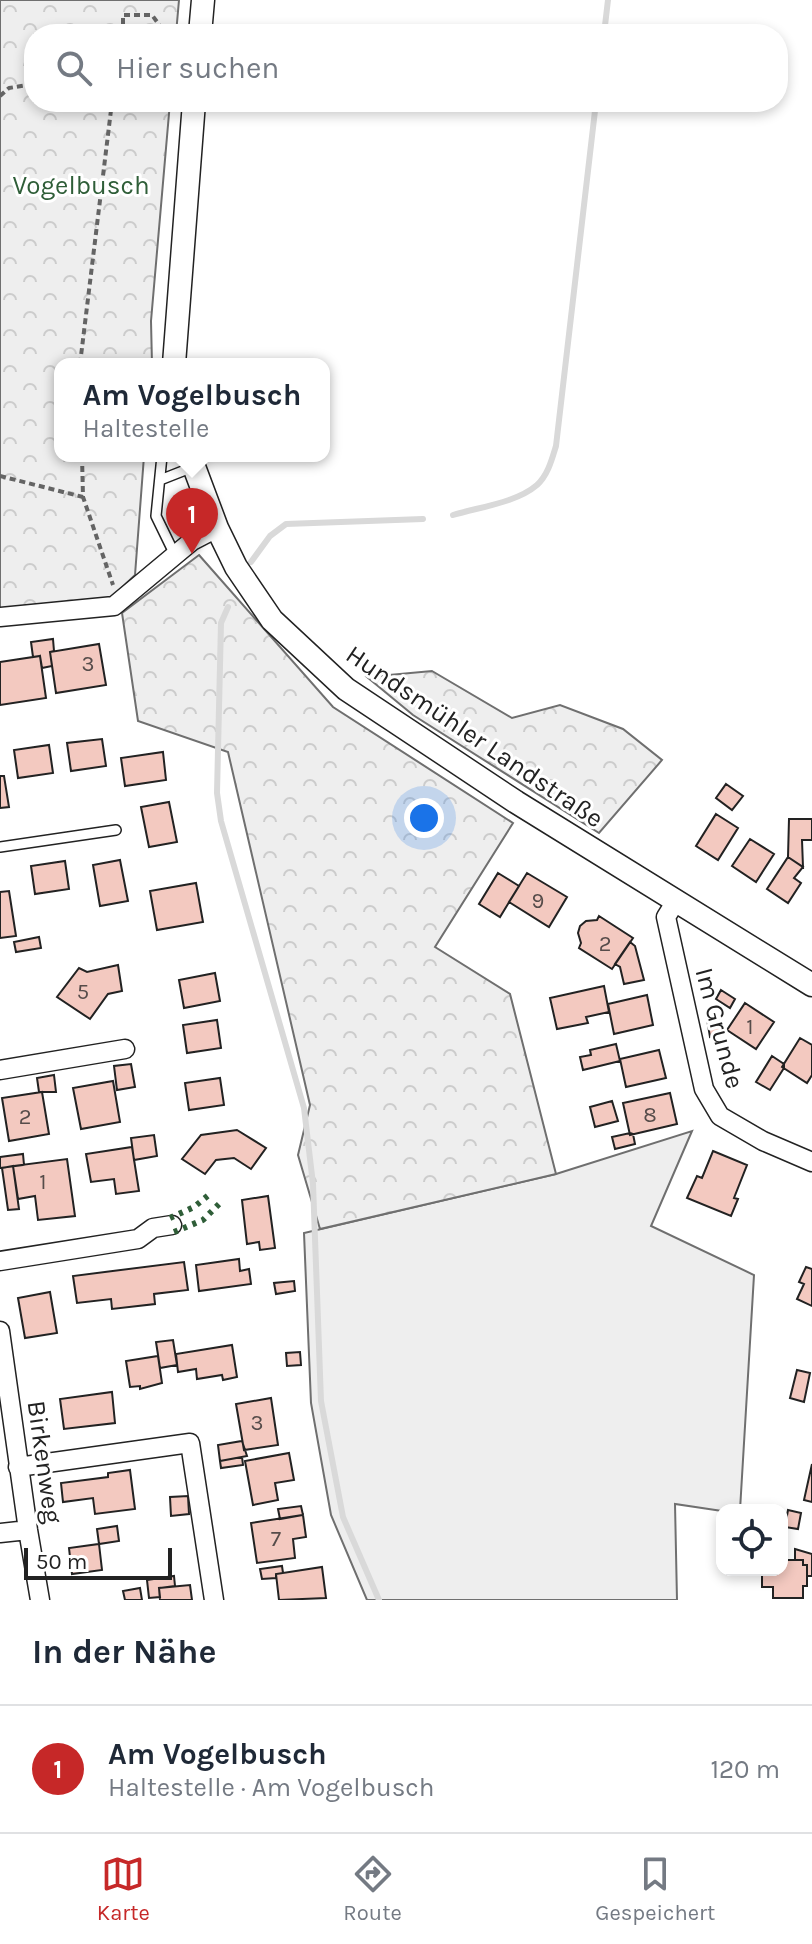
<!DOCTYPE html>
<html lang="de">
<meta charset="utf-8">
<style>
:root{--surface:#fff;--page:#f2f2f3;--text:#1f2937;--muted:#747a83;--line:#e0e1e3;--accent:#c62828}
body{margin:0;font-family:Karla,sans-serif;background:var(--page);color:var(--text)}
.controls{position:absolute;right:24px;bottom:24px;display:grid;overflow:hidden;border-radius:16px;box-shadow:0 4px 12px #0003}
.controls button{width:72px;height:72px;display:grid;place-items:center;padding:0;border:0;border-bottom:2px solid var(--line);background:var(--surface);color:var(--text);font:40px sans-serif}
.scale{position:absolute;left:24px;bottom:20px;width:148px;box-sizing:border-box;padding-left:8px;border:4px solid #222;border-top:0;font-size:22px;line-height:28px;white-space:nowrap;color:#222;-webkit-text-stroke:6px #fff;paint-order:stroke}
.you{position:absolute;left:424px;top:818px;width:28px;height:28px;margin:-20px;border:6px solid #fff;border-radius:50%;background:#1a73e8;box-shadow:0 0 0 12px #1a73e833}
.badge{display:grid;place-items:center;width:52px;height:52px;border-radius:50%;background:var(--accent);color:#fff;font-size:26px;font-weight:700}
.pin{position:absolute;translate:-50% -66px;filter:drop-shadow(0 2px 4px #0008)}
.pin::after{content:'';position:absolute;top:42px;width:28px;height:24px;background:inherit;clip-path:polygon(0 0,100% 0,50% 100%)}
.popup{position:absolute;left:54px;top:358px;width:276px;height:104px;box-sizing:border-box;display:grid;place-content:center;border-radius:16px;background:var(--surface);filter:drop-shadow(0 2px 6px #0005);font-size:26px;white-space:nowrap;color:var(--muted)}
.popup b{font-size:30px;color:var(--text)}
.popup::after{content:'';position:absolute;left:50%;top:100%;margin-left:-16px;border:16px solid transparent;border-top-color:var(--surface)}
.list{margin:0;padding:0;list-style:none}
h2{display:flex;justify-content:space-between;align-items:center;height:104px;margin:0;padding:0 32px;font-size:34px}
h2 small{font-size:26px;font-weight:400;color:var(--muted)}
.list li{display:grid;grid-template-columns:52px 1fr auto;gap:24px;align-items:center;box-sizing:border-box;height:128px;padding:0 32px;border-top:2px solid var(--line)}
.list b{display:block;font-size:30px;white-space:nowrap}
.list p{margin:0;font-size:26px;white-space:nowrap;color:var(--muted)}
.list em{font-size:26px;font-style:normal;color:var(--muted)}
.icon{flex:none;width:44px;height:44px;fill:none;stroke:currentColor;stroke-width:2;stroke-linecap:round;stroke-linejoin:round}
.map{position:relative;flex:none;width:812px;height:1600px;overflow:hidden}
.search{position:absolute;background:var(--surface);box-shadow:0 4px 12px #0003;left:24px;right:24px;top:24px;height:88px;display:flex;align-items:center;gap:20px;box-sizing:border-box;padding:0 28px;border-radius:32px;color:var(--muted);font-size:30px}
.sheet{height:232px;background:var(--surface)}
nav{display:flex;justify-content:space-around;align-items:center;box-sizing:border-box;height:112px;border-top:2px solid var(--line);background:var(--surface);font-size:22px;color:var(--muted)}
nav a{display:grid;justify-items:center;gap:4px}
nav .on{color:var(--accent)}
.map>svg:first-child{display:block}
</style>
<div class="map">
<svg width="812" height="1600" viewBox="0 0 812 1600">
<defs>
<pattern id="forest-crowns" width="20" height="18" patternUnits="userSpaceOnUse" patternTransform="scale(2)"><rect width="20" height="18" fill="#eee"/><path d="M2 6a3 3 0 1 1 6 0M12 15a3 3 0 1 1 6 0" fill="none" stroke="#ccc"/></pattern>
</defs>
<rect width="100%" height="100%" fill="#fff"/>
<!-- green -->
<path fill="#eee" stroke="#6f6f6f" stroke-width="2" d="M692,1131L651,1226L754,1275L740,1510L722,1511L675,1504L677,1600H367L331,1515L311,1403L304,1233L556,1174Z"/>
<!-- forest -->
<path fill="url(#forest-crowns)" stroke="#6f6f6f" stroke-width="2" d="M0,0H179L176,34H34V102H170L151,321L152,364H60V456H144L135,575L110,599L0,613Z
M199,555L333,707L513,823L435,947L510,994L556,1174L320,1229L298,1155L310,1105L228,752L138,721L122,613Z
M432,671L512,718L560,705L623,729L662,760L599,833L413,715L367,677Z"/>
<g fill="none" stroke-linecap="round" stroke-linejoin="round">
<!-- stream -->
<path stroke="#d9d9d9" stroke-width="6" d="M604,34L608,0
M453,515C479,507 516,503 537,485C548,475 552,459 556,446L596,102
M251,562L270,536L286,524L423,519
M228,607L221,623L217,793L221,821L304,1108L313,1184L321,1401L343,1517L379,1600"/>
</g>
<!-- building -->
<path fill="#f3c9c0" stroke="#222" stroke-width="2" d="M53,639L54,651L50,652L52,666L42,668L40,656L33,657L31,642Z
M99,644L106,685L56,693L50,652Z
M40,656L46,698L0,705V662Z
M102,739L106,766L71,771L67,743Z
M49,745L53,773L18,778L14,750Z
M163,752L166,780L125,786L121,758Z
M0,776H4L9,807L0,808Z
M726,784L743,796L732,810L716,798Z
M169,802L177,842L149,847L141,807Z
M716,814L738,828L718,860L696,846Z
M789,819H812V840H802L803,867L788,857Z
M750,839L774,854L756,882L732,866Z
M788,857L803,867L794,878L801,883L788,903L767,889Z
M120,860L128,901L100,906L93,865Z
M65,861L69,889L35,894L31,866Z
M498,873L519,886L500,917L479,904Z
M527,873L567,897L549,927L509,902Z
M196,883L203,922L157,930L150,891Z
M9,891L16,936L0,938V892Z
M599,916L633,938L612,969L579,948L581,943L578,933L580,926L586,921L597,920Z
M39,937L41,948L16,952L14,942Z
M630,942L635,946L644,980L624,984L620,967L615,964Z
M118,965L122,991L108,994L90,1019L57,997L79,968L87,972Z
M215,973L220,1001L184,1008L179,980Z
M604,986L609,1012L586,1017L588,1023L557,1029L550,998Z
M721,990L735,999L730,1008L716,999Z
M647,995L653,1025L614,1034L608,1004Z
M745,1003L774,1022L756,1049L727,1030Z
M720,1016L724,1034L710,1037L707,1019Z
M217,1020L221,1048L187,1053L183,1025Z
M800,1038L812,1045V1075L807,1083L782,1067Z
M616,1044L620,1061L583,1070L580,1057L591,1055L590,1050Z
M659,1050L666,1078L626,1087L620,1059Z
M772,1056L784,1064V1068L770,1090L756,1082Z
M131,1064L135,1087L117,1090L114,1066Z
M54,1075L56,1092H39L37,1078Z
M220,1078L224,1105L189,1110L185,1083Z
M113,1081L120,1122L81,1129L73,1088Z
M42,1092L49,1134L9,1141L2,1098Z
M670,1093L677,1124L630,1135L623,1103Z
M612,1101L618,1121L595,1127L590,1107Z
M237,1130L266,1148L251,1169L234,1158L216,1160L205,1174L182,1159L201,1135Z
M630,1133L633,1134L635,1144L615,1149L612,1137Z
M154,1135L157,1156L134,1160L131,1138Z
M132,1147L139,1191L116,1194L114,1179L91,1182L86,1154Z
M713,1151L747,1165L734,1198L738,1199L731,1216L687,1198L697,1176L702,1178Z
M23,1154L24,1165L0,1168V1157Z
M67,1159L75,1216L38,1220L35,1196L18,1199L13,1166Z
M13,1166L19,1209L8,1210L2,1168Z
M268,1196L275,1248L260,1250L259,1242L247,1244L242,1200Z
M239,1259L240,1271L249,1269L251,1284L199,1291L196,1265Z
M184,1262L188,1290L154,1294L155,1304L112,1309L111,1299L77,1303L73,1276Z
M806,1267L812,1269V1306L797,1299L804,1284L799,1282Z
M294,1281L295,1291L276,1294L274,1283Z
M50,1292L57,1333L25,1338L18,1298Z
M173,1340L177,1365L160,1368L156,1342Z
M232,1345L237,1377L223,1380L222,1375L197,1379L196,1369L178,1372L176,1354Z
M300,1352L301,1365L287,1366L286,1353Z
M158,1356L162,1383L140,1389V1386L130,1387L126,1361Z
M797,1370L810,1373L804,1402L790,1398Z
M112,1392L115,1423L64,1429L60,1399Z
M271,1398L278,1445L244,1450L236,1404Z
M242,1441L247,1456L220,1461L218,1445Z
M289,1453L294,1480L275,1483L278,1500L253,1505L245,1461Z
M242,1457L243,1465L221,1468L220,1461Z
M812,1464V1502L804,1500Z
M130,1470L135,1509L95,1514L93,1498L63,1502L61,1483L108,1477V1473Z
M188,1496L189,1514L171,1516L170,1497Z
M301,1506L303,1515L280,1519L278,1509Z
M788,1510L801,1513L798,1529L785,1527Z
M303,1515L306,1537L293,1539L295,1558L257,1563L251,1523Z
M117,1526L119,1541L99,1544L97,1529Z
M99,1544L102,1570L72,1574L69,1548Z
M795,1549L812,1554V1576H807V1565H803V1560H795Z
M782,1560H803V1565H807V1586H803V1598H773V1587H762V1570H782Z
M282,1566L283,1573L276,1574V1578L262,1579L260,1569Z
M322,1567L326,1598L279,1600L276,1574Z
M174,1576L175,1586L159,1588L160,1597L149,1598L147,1580Z
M190,1585L192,1600H160L159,1588Z
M140,1588L142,1600H125L123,1591Z"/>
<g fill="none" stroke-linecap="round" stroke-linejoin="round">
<defs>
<path id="service" d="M162,456L156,516L175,555
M160,480L193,467
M0,847L116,830"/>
<path id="minor" d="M0,617L114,606L192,541L217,528
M676,901L666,917L704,1089L720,1116L763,1141L812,1162
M0,1070L125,1049
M0,1261L138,1239L153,1228L172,1225
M0,1331L28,1530L40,1600
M18,1467L190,1443L214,1600
M0,1533L28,1530"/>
<path id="tertiary" d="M200,34L203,0
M174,364L194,102
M190,456L217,528L236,567L272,620L346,689L516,802L812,985"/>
</defs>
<!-- service casing -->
<use href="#service" stroke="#222" stroke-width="12"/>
<!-- minor casing -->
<use href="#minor" stroke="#222" stroke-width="21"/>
<!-- tertiary casing -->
<use href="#tertiary" stroke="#222" stroke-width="25"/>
<!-- path -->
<path stroke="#646464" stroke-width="4" stroke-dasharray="6 4" stroke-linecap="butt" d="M123,34V15H152L166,34
M0,96L9,88L34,84
M80,364L112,102
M82,456L83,497L113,585
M0,476L83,497"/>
<!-- service -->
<use href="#service" stroke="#fff" stroke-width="9"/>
<!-- minor -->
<use href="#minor" stroke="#fff" stroke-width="18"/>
<!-- tertiary -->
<use href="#tertiary" stroke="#fff" stroke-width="22"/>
<!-- hedge -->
<path stroke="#2f5e38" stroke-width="6" stroke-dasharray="4 6" stroke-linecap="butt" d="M170,1218L194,1207L210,1194
M174,1232L203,1220L221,1202"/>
</g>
<g text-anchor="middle" stroke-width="6" stroke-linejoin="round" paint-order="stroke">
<!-- number labels -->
<g font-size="22" fill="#564c4a">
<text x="88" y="671">3</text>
<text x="538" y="908">9</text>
<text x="605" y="951">2</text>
<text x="83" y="999">5</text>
<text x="750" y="1034">1</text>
<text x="650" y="1122">8</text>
<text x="25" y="1124">2</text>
<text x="43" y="1189">1</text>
<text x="257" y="1430">3</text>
<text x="276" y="1546">7</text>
</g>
<!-- park labels -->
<g font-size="26" fill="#2f5e38" stroke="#fff">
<text x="81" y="194">Vogelbusch</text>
</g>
<!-- street labels -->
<g font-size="26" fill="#222" stroke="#fff">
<text transform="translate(475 736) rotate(34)" y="9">Hundsmühler Landstraße</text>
<text transform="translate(720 1028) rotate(75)" y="9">Im Grunde</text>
<text transform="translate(45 1462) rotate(82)" y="9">Birkenweg</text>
</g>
</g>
</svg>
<div class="controls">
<button><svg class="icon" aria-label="locate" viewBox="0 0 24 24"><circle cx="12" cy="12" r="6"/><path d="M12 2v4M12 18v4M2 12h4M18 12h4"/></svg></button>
</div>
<div class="scale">50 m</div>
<div class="you"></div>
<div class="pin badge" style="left:192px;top:554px">1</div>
<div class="popup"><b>Am Vogelbusch</b>Haltestelle</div>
<div class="search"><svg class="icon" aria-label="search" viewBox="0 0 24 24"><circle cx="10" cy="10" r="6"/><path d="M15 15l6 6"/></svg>Hier suchen</div>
</div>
<section class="sheet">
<h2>In der Nähe<small></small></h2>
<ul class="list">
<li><span class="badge">1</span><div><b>Am Vogelbusch</b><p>Haltestelle · Am Vogelbusch</p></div><em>120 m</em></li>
</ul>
</section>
<nav>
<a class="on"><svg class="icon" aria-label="map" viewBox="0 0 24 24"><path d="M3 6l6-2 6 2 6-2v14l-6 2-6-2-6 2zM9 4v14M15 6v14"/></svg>Karte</a>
<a><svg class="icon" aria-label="directions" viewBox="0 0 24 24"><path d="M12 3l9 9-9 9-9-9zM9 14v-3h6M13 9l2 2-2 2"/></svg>Route</a>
<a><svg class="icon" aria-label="saved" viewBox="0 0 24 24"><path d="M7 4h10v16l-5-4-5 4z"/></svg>Gespeichert</a>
</nav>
